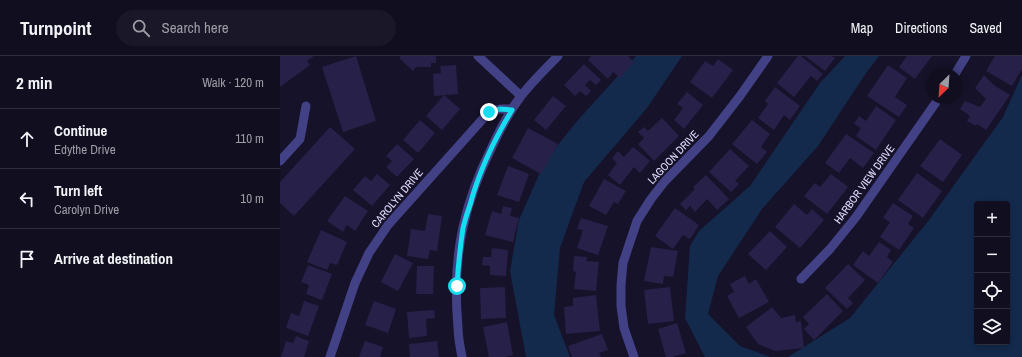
<!DOCTYPE html>
<meta charset="utf-8">
<style>
:root{--surface:#100e1f;--page:#191728;--text:#f1f3f6;--muted:#9c9ca4;--line:#302e3d}
body{margin:0;font-family:"Archivo Narrow",sans-serif;background:var(--page);color:var(--text)}
.controls{position:absolute;right:12px;bottom:12px;display:grid;overflow:hidden;border-radius:4px;box-shadow:0 2px 6px #0003}
.controls button{width:36px;height:36px;display:grid;place-items:center;padding:0;border:0;border-bottom:1px solid var(--line);background:var(--surface);color:var(--text);font:20px sans-serif}
.compass{position:absolute;left:646px;top:12px;width:36px;height:36px;border-radius:50%;background:var(--surface);box-shadow:0 2px 6px #0003;rotate:205deg}
.stop{position:absolute;width:12px;height:12px;margin:-9px;border:3px solid #16ddf0;border-radius:50%;background:#fff}
.stop.end{background:#16ddf0;border-color:#fff;box-shadow:0 1px 4px #0008}
.list{margin:0;padding:0;list-style:none}
h2{display:flex;justify-content:space-between;align-items:center;height:52px;margin:0;padding:0 16px;font-size:17px}
h2 small{font-size:13px;font-weight:400;color:var(--muted)}
.list li{display:grid;grid-template-columns:26px 1fr auto;gap:12px;align-items:center;box-sizing:border-box;height:60px;padding:0 16px;border-top:1px solid var(--line)}
.list b{display:block;font-size:15px;white-space:nowrap}
.list p{margin:0;font-size:13px;white-space:nowrap;color:var(--muted)}
.list em{font-size:13px;font-style:normal;color:var(--muted)}
.icon{flex:none;width:22px;height:22px;fill:none;stroke:currentColor;stroke-width:2;stroke-linecap:round;stroke-linejoin:round}
.map{position:relative;flex:none;width:742px;height:301px;overflow:hidden}
header{display:flex;align-items:center;gap:24px;box-sizing:border-box;height:56px;padding:0 20px;background:var(--surface);border-bottom:1px solid var(--line)}
header strong{font-size:19px}
nav{display:flex;gap:22px;margin-inline-start:auto;font-size:14px}
.search{width:280px;height:36px;background:var(--page);display:flex;align-items:center;gap:10px;box-sizing:border-box;padding:0 14px;border-radius:22px;color:var(--muted);font-size:15px}
main{display:flex}
aside{flex:1;background:var(--surface)}
.map>svg:first-child{display:block}
</style>
<header>
<strong>Turnpoint</strong>
<div class="search"><svg class="icon" aria-label="search" viewBox="0 0 24 24"><circle cx="10" cy="10" r="6"/><path d="M15 15l6 6"/></svg>Search here</div>
<nav><a>Map</a><a>Directions</a><a>Saved</a></nav>
</header>
<main>
<aside>
<h2>2 min<small>Walk · 120 m</small></h2>
<ul class="list">
<li><svg class="icon" aria-label="ahead" viewBox="0 0 24 24"><path d="M12 20V5M6 11l6-6 6 6"/></svg><div><b>Continue</b><p>Edythe Drive</p></div><em>110 m</em></li>
<li><svg class="icon" aria-label="left" viewBox="0 0 24 24"><path d="M17 20v-9H6M10 6l-5 5 5 5"/></svg><div><b>Turn left</b><p>Carolyn Drive</p></div><em>10 m</em></li>
<li><svg class="icon" aria-label="arrive" viewBox="0 0 24 24"><path d="M6 21V4h12l-3 4 3 4H6"/></svg><div><b>Arrive at destination</b></div></li>
</ul>
</aside>
<div class="map">
<svg width="742" height="301" viewBox="0 0 742 301">
<rect width="100%" height="100%" fill="#161229"/>
<!-- water -->
<path fill="#132a4d" fill-rule="evenodd" d="M356,0H402L367,52L304,126L280,192L274,259L290,301H246L230,215L239,164L265,105L298,64Z
M565,0H599L584,20L538,90L482,153L438,220L428,258L460,290L490,301H425L405,262L410,190L419,175L470,130L540,27Z
M742,19V301H508L570,262L649,164L723,61ZM697,148H727V286H697Z"/>
<!-- building -->
<path fill="#272049" d="M0,0H34L27,5L30,9L0,31Z
M76,0L96,65L63,76L42,11Z
M121,0H156V7H151V11H136L133,15L119,2Z
M311,0H348L354,6L340,22L333,16L328,23L308,4Z
M518,0H521L543,18L537,25L531,20L514,41L497,27Z
M525,0H552L555,2L545,15Z
M627,0H652L635,23L619,11Z
M715,0H742V13L732,30L706,15Z
M438,3L453,14L432,42L410,26L425,5L433,10Z
M304,8L321,24L316,29L310,24L305,29L311,35L306,40L300,35L295,40L284,29Z
M176,9L178,38L154,40L153,18L161,17L160,10Z
M608,9L627,22L615,41L627,49L619,61L587,40Z
M704,19L715,30L730,39L706,74L697,68L696,70L687,65L690,60L680,53L685,45L700,51L706,43L695,32Z
M495,31L520,50L510,64L504,59L494,74L478,62L488,48L485,45Z
M407,36L423,49L404,73L394,64L403,52L397,48Z
M164,39L180,53L162,74L146,60Z
M273,40L286,50L266,74L254,64Z
M596,50L616,64L596,94L576,80L581,72L574,68L579,60L586,65Z
M382,62L399,80L374,105L358,88L364,82L358,76L364,71L368,75Z
M140,64L155,77L138,97L123,84Z
M472,64L490,78L481,91L487,96L477,108L452,88Z
M50,71L75,93L14,160L0,147V126Z
M248,72L278,88L261,118L232,102Z
M566,78L594,97L583,112L570,102L559,117L545,107Z
M660,83L682,99L663,126L640,110Z
M117,88L134,103L117,121L106,111L112,105L106,100Z
M353,91L370,105L360,117L354,111L340,129L328,119L337,107L332,102L338,95L344,101Z
M450,93L469,110L455,125L459,128L451,136L429,116Z
M228,110L249,118L239,146L217,139Z
M637,117L662,135L643,162L618,144Z
M97,118L110,129L92,150L73,134L85,120L91,125Z
M551,118L568,131L547,158L524,140L535,127L540,131Z
M426,119L449,143L437,154L427,143L415,156L410,150L406,154L400,148L415,133L413,131Z
M324,123L346,135L338,148L334,146L326,159L309,150Z
M65,140L88,155L75,175L67,169L63,176L47,165Z
M613,147L633,160L628,168L634,172L619,194L600,181L610,166L603,162Z
M514,148L527,159L532,153L544,164L520,192L495,171Z
M223,150L232,152L230,160L239,162L233,186L205,179L212,155L221,158Z
M395,152L419,169L410,183L403,179L393,193L375,180Z
M148,158L162,160L157,195L150,194L148,203L127,200L131,173L145,175Z
M301,162L328,170L318,199L297,192L303,174L297,173Z
M41,174L67,186L57,209L50,207L47,214L27,206Z
M490,175L507,191L486,214L468,198Z
M599,186L611,194L607,201L613,206L598,227L573,209L583,195L589,200Z
M371,191L398,195L393,221L384,220L383,228L364,225Z
M212,192L228,194L226,220L210,219V210L202,209L203,201H211Z
M115,198L133,207L118,235L101,226Z
M294,200L307,201L306,205L319,206L316,235L294,233L296,216L293,215Z
M568,208L585,224L568,242L573,247L567,253L545,232Z
M28,209L52,218L42,244L26,238L29,229L21,226Z
M137,210H154L153,238H136Z
M465,220L469,228L476,223L489,246L459,262L447,240L454,236L450,228Z
M225,231L226,262L201,263L200,232Z
M390,231L394,265L368,268L364,234Z
M547,238L563,255L534,284L524,273L529,268L523,261Z
M316,239L320,275L286,278L284,251L293,250V242Z
M24,245L39,250L28,280L6,272L11,257L19,260Z
M94,245L116,253L108,277L85,269Z
M492,251L501,262L515,259L516,266L521,265L524,292L495,295L478,288L466,271Z
M154,254L155,262L146,263L147,280L129,282L127,256Z
M227,266L233,299L225,301H209L203,271Z
M397,267L406,297L392,301H386L378,273Z
M322,278L328,294L319,297L321,301H292L288,290Z
M16,280L29,285L24,301H1L6,285L13,287Z
M85,285L103,291L100,301H79Z
M157,285L159,301H130L129,288Z"/>
<g fill="none" stroke-linecap="round" stroke-linejoin="round">
<!-- street -->
<path stroke="#424185" stroke-width="9" d="M198,0L241,40
M675,18L686,0
M0,105L20,83L26,50
M521,223L550,193L576,161L659,42
M50,301L75,227L89,197L108,169L209,56L220,53H232
M182,301C180,291 178,281 178,271C175,238 176,203 183,171C189,144 199,117 211,93C219,75 229,56 241,40C252,26 265,13 278,0
M354,301L344,272L341,250V229L343,207L357,165L371,143L385,125L429,80L460,40L488,0"/>
</g>
<g fill="none" stroke-linecap="round" stroke-linejoin="round">
<!-- route -->
<path stroke="#16ddf0" stroke-width="5" d="M177,230C178,211 180,192 183,172C185,164 187,157 190,149C199,115 214,84 232,54L220,53L209,56"/>
</g>
<g text-anchor="middle" stroke-width="4" stroke-linejoin="round" paint-order="stroke">
<!-- street labels -->
<g font-size="11" fill="#e0ddfd" stroke="#161229">
<text transform="translate(393 101) rotate(-47)" y="4">LAGOON DRIVE</text>
<text transform="translate(584 128) rotate(-54)" y="4">HARBOR VIEW DRIVE</text>
<text transform="translate(117 142) rotate(-50)" y="4">CAROLYN DRIVE</text>
</g>
</g>
</svg>
<div class="controls">
<button>+</button>
<button>−</button>
<button><svg class="icon" aria-label="locate" viewBox="0 0 24 24"><circle cx="12" cy="12" r="6"/><path d="M12 2v4M12 18v4M2 12h4M18 12h4"/></svg></button>
<button><svg class="icon" aria-label="layers" viewBox="0 0 24 24"><path d="M12 4l9 5-9 5-9-5zM3 14l9 5 9-5"/></svg></button>
</div>
<svg class="compass" viewBox="-18 -18 36 36"><path d="M0-13l5 13h-10z" fill="#e53935"/><path d="M0 13l5-13h-10z" fill="#9c9ca4"/></svg>
<div class="stop" style="left:177px;top:230px"></div>
<div class="stop end" style="left:209px;top:56px"></div>
</div>
</main>
